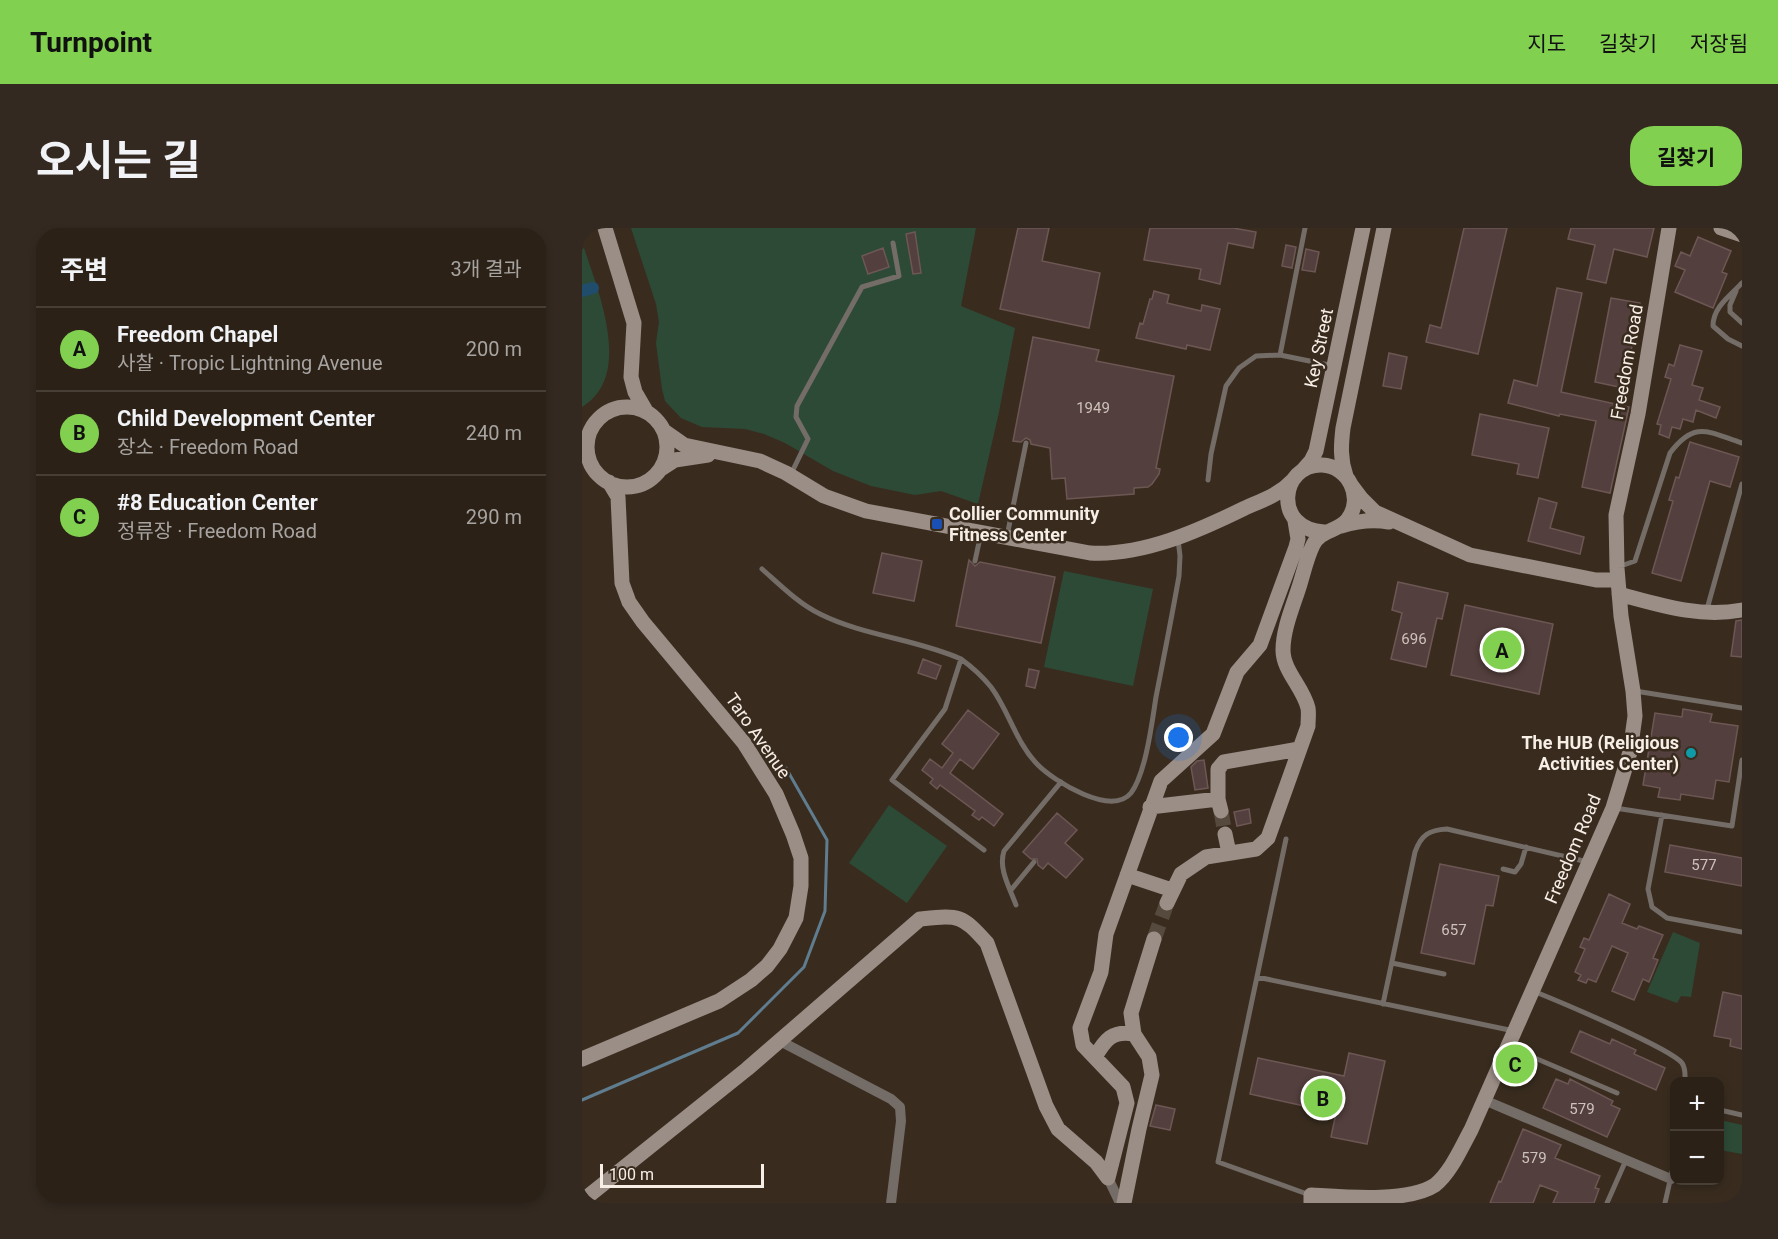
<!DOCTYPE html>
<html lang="ko">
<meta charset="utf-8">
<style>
:root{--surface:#2b2117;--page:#332920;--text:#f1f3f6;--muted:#a6a3a1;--line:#473e36;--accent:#82d04f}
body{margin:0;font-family:Roboto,"Noto Sans KR",sans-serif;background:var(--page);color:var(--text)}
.controls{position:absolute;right:18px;bottom:18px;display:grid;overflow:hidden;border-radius:12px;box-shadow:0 3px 9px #0003}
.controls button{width:54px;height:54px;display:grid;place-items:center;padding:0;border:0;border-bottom:2px solid var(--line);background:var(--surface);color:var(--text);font:30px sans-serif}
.scale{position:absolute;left:18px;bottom:15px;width:164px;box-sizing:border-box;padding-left:6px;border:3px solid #f7eee6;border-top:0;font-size:16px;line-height:21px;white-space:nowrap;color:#f7eee6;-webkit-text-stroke:4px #392c1f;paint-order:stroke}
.you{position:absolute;left:597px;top:510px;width:21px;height:21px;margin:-15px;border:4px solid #fff;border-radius:50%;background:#1a73e8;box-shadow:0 0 0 9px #1a73e833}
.badge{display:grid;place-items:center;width:39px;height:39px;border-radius:50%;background:var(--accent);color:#111;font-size:20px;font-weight:700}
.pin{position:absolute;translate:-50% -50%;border:3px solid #fff;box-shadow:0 2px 6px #0006}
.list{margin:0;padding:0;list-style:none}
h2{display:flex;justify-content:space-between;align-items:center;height:78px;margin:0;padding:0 24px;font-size:26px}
h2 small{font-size:20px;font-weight:400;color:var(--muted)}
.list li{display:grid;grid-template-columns:39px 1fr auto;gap:18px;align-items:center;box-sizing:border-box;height:84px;padding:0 24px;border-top:2px solid var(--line)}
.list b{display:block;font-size:22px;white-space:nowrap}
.list p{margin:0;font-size:20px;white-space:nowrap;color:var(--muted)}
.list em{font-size:20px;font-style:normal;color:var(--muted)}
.map{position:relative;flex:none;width:1160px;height:975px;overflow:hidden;border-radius:24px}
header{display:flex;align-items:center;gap:36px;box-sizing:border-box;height:84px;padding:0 30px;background:var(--accent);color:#111}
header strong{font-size:28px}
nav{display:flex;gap:33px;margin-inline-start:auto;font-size:21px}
.intro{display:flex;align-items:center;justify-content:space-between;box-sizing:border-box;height:144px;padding:0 36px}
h1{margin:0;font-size:42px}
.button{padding:15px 27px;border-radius:24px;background:var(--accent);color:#111;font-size:21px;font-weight:700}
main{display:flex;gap:36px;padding:0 36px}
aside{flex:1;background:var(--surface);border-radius:24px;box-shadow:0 3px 9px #0003}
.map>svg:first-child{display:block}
</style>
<header>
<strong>Turnpoint</strong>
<nav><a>지도</a><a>길찾기</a><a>저장됨</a></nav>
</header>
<div class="intro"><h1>오시는 길</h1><a class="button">길찾기</a></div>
<main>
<aside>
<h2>주변<small>3개 결과</small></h2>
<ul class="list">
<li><span class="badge">A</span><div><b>Freedom Chapel</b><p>사찰 · Tropic Lightning Avenue</p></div><em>200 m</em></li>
<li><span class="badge">B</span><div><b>Child Development Center</b><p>장소 · Freedom Road</p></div><em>240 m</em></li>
<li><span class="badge">C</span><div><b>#8 Education Center</b><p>정류장 · Freedom Road</p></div><em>290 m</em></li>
</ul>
</aside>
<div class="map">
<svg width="1160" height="975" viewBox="0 0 1160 975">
<rect width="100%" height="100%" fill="#392c1f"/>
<!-- green -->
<path fill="#2d4a37" d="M49,0H394L379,78L433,100L417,184L396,276L359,263L333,267L289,258L251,243L203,215L182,206L163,201L120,199L99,190L83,173L80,161L74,115L77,94L74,76Z
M2,20C16,63 52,148 0,179V21Z
M482,343L571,361L551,458L462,439Z
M307,577L365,618L325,675L267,635Z
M1091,704L1118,715L1109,769L1099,768L1095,775L1065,764Z
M1138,892L1160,897V926L1138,922Z"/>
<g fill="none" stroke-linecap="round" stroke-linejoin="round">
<!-- stream -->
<path stroke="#607d90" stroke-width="3" d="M0,872L156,805L222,739L243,683L245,612L204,540"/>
<!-- canal -->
<path stroke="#204d6b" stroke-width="12" d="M0,63L11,60"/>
</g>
<!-- building -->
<path fill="#533f3d" stroke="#6d5755" stroke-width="1.5" d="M436,0H467L460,33L518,45L507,100L418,81Z
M568,0H651L674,4L671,20L646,15L638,56L617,51L619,41L562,32Z
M882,0H925L896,126L844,114L848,97L859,100Z
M989,0H1072L1065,29L1032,21L1024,55L1005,51L1013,17L986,11Z
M333,4L339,45L331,46L324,6Z
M1116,9L1149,23L1140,44L1145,46L1131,80L1093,64L1103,42L1093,38L1099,24L1108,28Z
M704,17L714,19L710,40L700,38Z
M301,20L307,39L286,46L280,28Z
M724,21L737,24L733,44L720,42Z
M975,60L1000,65L979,164L1047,179L1028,265L1000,259L1014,193L978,186L977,188L926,175L932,152L955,158Z
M572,63L587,67L585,75L619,83L620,77L638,81L628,122L605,117L604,121L554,110L558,95L561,96L568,71H570Z
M1029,70L1058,75L1042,160L1013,154Z
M451,109L517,122L514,133L592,148L574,240L578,241L577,246L570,256L566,259L552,260V266L485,271L483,250L470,251L468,220L449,216L448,212L444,210L439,214L431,213Z
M1098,117L1120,123L1110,157L1121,160L1117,172L1138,179L1134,190L1114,182L1111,194L1101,191L1098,201L1090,199L1087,210L1077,206L1079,197L1075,196L1089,151L1083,149L1087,136L1092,138Z
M807,125L825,129L819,161L801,158Z
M898,186L967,200L956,250L935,246L937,236L890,227Z
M1108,214L1157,229L1148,259L1128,253L1099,353L1070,345L1091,273L1087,272L1094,249L1097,250Z
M957,270L975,275L968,300L1002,309L998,326L946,313Z
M300,325L340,333L332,373L291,365Z
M387,332L393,338L398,334L473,349L459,415L374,398Z
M816,354L866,365L860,391L855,390L844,439L809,431L820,385L810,382Z
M883,377L971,396L957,466L869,447Z
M1160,392V429L1149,428L1154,393Z
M341,431L359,438L354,451L336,445Z
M447,441L457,443L453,460L444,458Z
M1101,481L1130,486L1128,494L1156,498L1147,554L1134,552L1131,571L1099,566L1098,572L1076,569L1078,560L1061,557L1073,485L1100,489Z
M386,482L417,506L391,541L378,531L368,545L421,586L412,598L400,589L397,592L390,587L393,583L358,557L355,561L348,555L351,551L340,542L348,531L360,540L371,525L360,516Z
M622,532L626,560L613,562L609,539L615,533Z
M667,581L669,595L655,598L652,584Z
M475,585L495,602L483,615L501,631L484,650L466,635L461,641L456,637L455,631H449L441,624Z
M1088,617L1160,630V658L1083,644Z
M858,636L917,648L911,678L904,677L892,736L839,725Z
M1027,666L1048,676L1040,695L1055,701L1057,698L1081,707L1071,730L1076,732L1067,754L1061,751L1052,772L1030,763L1046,725L1030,718L1014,754L1006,751L1004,755L996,752L999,747L993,744L1003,721L998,719L1002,710L1007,712Z
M1141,764L1160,768V821L1148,818L1149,811L1132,808Z
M998,803L1028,816L1030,811L1054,822L1052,826L1083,840L1074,862L989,824Z
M767,825L803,833L785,916L749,909L754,885L668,866L676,830L762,848Z
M974,851L986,856L988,851L1031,873L1029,877L1038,881L1025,909L961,880Z
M574,877L593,881L588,902L568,898Z
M941,901L979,917L973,930L1018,948L1013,960L1017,961L1012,975H971L976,964L958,957L951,975H908L917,953L919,954Z"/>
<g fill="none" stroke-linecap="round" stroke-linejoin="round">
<!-- secondary-tunnel -->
<path stroke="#56493d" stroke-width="15" stroke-dasharray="15 8" stroke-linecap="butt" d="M639,583L643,606
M572,711L585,675"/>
<!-- lane -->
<path stroke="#746c67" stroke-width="5" d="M1160,55C1148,68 1131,79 1131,98L1146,111L1160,118
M1154,63L1148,77V84L1160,95
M698,127L723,0
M209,246L226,211L214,189L215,178L280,59L317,48L311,15
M626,252L629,226L644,158L657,140L674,128L698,127L752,138
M425,308L444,215
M393,333L399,305
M1036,339L1053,333L1088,225C1113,192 1126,204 1160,215
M180,341C198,357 217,376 238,386C282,408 334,411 379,431C390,439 400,448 409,459C427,483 434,515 456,537C472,553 529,589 549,565C564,545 570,494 574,469C582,428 590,388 597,348L598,328L596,311
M1125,381L1160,256
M379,431L363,481L310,552L402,622
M1053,463L1160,480
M1033,580L1150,598L1160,532
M1080,587L1066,661L1070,679L1085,690L1160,704
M704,611L636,934L728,967
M921,641L933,644L939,636L944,619
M429,662L452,634
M434,677C428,660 416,641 422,623L479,554
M810,735L862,746
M675,749L932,803
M951,763C976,773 1088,820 1100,835C1104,841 1103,847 1103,854
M801,776L833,624C839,607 847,602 865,601L1006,634
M927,819L1035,865
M1138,882L1160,887
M1025,975L1044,932
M1083,975L1092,935"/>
<!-- street -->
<path stroke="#746c67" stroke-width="10" d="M198,813L309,871L318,879L319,893L309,975
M902,872L1089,951
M526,950L538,975"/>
<!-- secondary -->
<path stroke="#9b8e86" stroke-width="15" d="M23,0L52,95L49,149L53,164L64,183
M1139,0L1160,7
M5 219a40 40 0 1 1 80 0a40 40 0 1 1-80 0Z
M82,203L102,217L178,233L204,245L242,268L284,283L508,325C561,328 616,303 663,280C681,272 697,267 711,252
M79,241L93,232L126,227
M721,242L729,233L734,223L781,0
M764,248C758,231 759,217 761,200L802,0
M770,258L779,270L793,284L888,327L1014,352H1036
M759,298C775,293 790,291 807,294
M1037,366C1078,377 1117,390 1160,382
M568,579L636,571
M639,583L636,571V541L642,534L717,521
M643,606L647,625
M545,647L590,662
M585,675L599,646L624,629L674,621L686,610L726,498C726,492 727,485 726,480C721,459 701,443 701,422C701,400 712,376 718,356C722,343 725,329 731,317C739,301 756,304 766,291C782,269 766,238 740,237C698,236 690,301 742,304
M513,829C523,812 530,802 552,806
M0,831L137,773L169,752L185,738L198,721L214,690L219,658V630L211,606L194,566L162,515L61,394L47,374L40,355L36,269L27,254
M526,950L545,875L541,859L501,817L498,800L519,744L524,706L579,553L631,506L655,444L678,417L714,319L716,311L713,293
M0,973L165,841L338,691C377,687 379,686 405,715L464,878L476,901L514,934L526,950
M542,975L557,901L570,847L567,829L552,806L549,785L572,711
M729,975V967C762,969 826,975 853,957C869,944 879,920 889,902L1031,580L1048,524L1053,488L1051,463L1039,388L1035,340L1034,287L1056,186L1087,0"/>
</g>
<!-- markers -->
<rect fill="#1a4fb4" stroke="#392c1f" stroke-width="2" x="349" y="290" width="12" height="12" rx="3"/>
<circle fill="#0f9aa8" stroke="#392c1f" stroke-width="2" cx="1109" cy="525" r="6"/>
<g text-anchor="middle" stroke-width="5" stroke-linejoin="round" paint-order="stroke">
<!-- number labels -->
<g font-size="15" fill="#cec2bc">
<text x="511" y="185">1949</text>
<text x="832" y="416">696</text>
<text x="1122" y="642">577</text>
<text x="872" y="707">657</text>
<text x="1000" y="886">579</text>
<text x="952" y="935">579</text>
</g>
<!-- street labels -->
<g font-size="18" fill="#f7eee6" stroke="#392c1f">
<text transform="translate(737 120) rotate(-78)" y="6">Key Street</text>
<text transform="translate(1045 134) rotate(-80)" y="6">Freedom Road</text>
<text transform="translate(176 508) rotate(55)" y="6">Taro Avenue</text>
<text transform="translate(991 621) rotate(-67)" y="6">Freedom Road</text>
</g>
<!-- poi labels -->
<g font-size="18" font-weight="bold" fill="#f7eee6" stroke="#392c1f" text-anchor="start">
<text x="367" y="292">Collier Community<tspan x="367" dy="21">Fitness Center</tspan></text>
<text x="1097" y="521" text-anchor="end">The HUB (Religious<tspan x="1097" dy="21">Activities Center)</tspan></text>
</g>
</g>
</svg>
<div class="controls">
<button>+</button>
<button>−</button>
</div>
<div class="scale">100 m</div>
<div class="you"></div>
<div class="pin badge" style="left:920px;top:422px">A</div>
<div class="pin badge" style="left:741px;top:870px">B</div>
<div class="pin badge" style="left:933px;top:836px">C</div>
</div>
</main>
